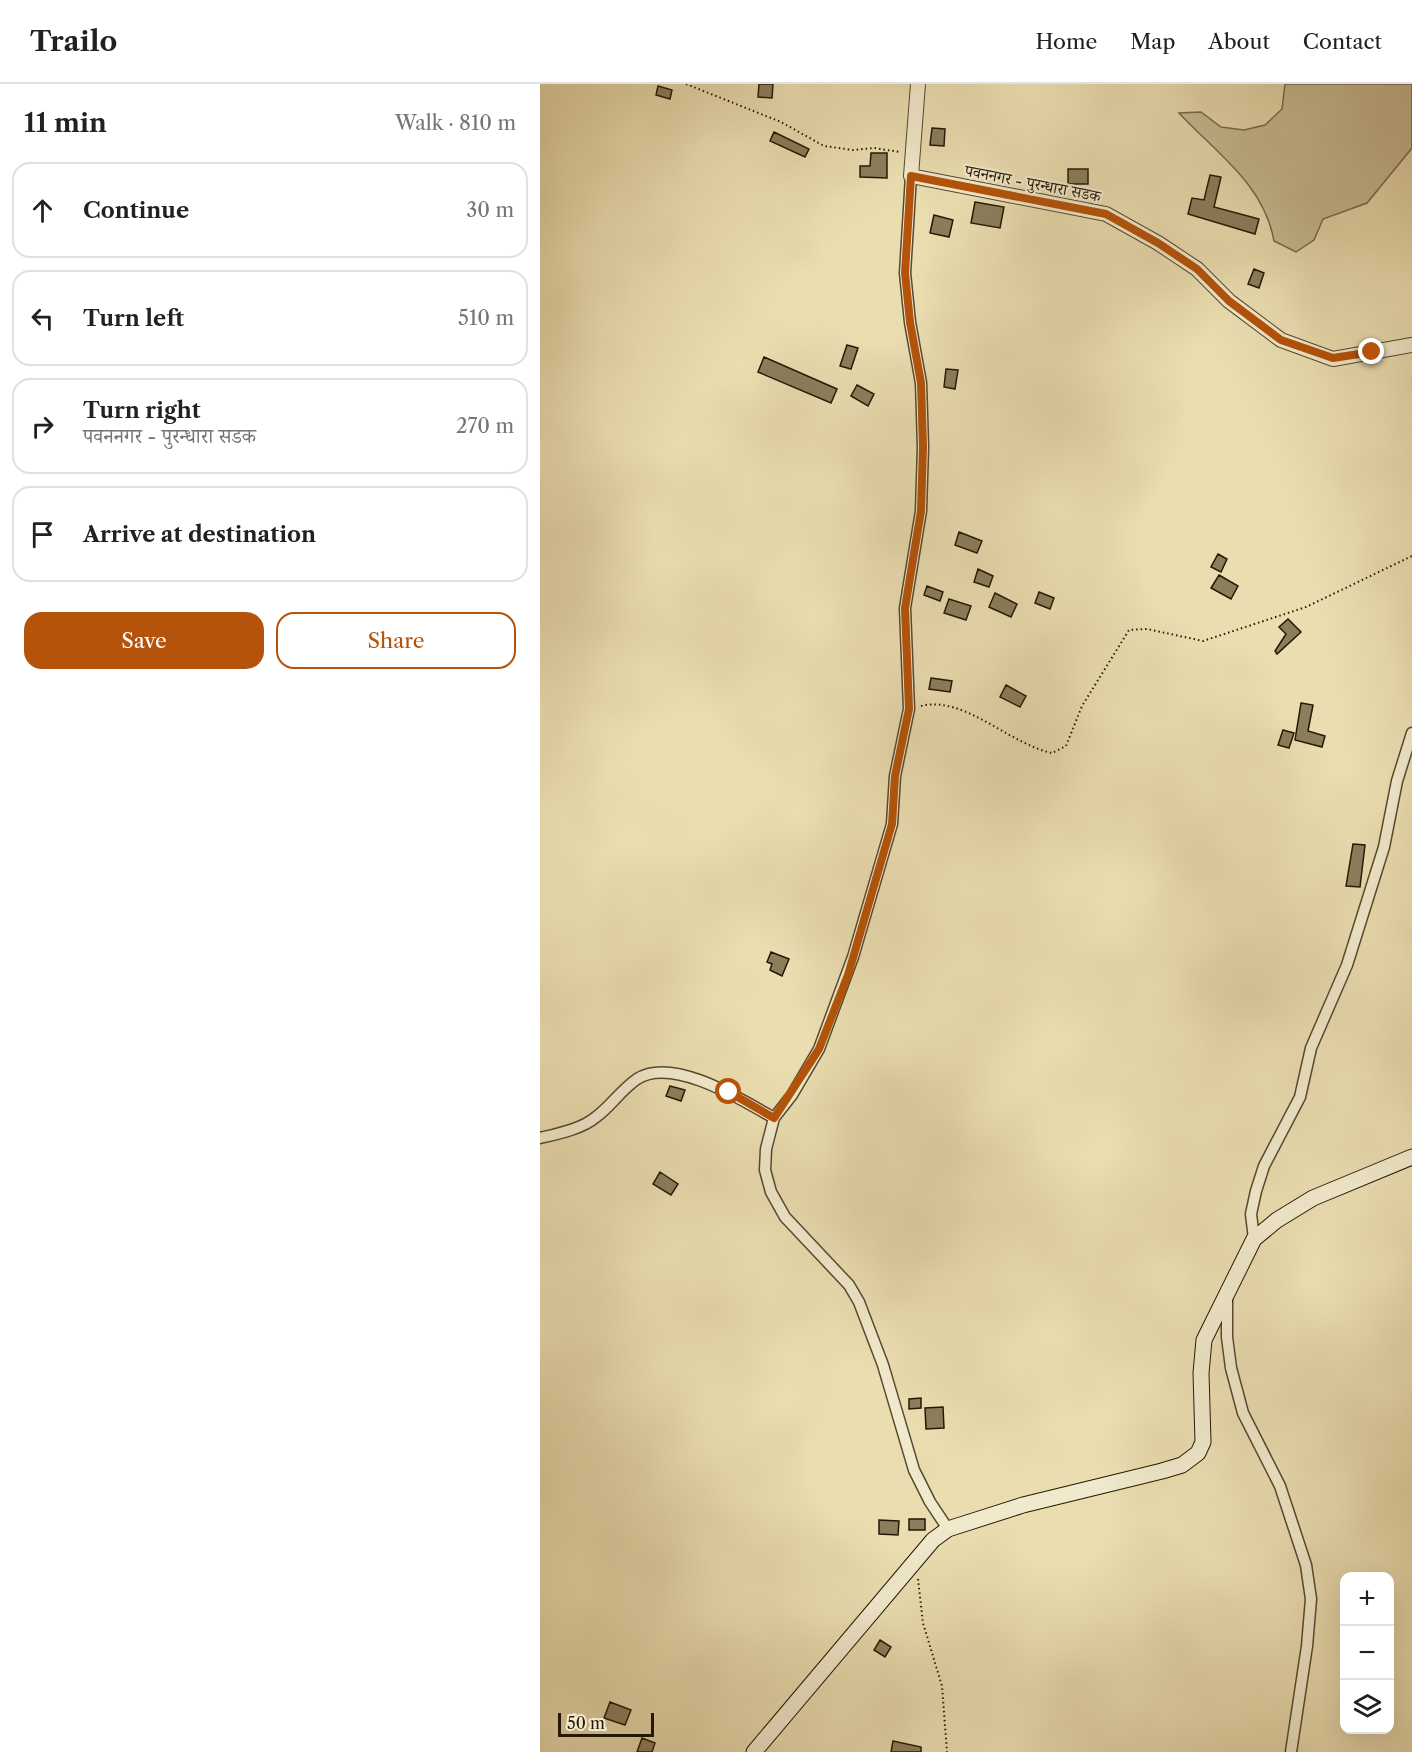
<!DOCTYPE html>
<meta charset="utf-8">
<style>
:root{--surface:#fff;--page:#f2f2f2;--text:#202124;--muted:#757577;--line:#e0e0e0;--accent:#b45309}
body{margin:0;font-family:"Libre Caslon Text","Noto Serif Devanagari",serif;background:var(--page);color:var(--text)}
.controls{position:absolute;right:18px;bottom:18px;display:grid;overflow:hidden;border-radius:12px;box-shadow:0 6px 24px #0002}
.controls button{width:54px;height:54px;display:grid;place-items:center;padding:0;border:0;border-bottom:2px solid var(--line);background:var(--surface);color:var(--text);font:30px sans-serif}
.scale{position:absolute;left:18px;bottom:15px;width:96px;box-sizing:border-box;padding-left:6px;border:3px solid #251804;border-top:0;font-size:16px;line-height:21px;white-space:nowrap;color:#251804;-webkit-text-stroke:4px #f1e9cc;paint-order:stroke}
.stop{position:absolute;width:18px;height:18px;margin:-14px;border:4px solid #b45309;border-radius:50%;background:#fff}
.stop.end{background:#b45309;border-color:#fff;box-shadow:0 2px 6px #0008}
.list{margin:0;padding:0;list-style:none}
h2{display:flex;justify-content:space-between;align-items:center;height:78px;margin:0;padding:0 24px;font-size:26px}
h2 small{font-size:20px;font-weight:400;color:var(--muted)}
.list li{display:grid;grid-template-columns:39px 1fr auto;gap:18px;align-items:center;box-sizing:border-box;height:96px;margin:0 12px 12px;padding:0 12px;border:2px solid var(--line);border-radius:18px}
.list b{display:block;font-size:22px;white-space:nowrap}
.list p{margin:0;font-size:20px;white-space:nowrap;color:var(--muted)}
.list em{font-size:20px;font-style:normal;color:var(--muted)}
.actions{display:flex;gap:12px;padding:18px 24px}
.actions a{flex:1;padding:14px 0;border:2px solid var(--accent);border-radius:18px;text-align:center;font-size:21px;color:var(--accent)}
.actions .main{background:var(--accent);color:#fff}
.icon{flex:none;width:33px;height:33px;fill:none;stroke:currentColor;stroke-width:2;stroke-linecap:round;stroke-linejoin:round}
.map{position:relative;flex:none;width:872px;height:1668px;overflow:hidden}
header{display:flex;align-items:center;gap:36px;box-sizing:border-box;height:84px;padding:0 30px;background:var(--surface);border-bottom:2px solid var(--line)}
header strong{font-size:28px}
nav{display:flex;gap:33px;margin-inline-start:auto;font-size:21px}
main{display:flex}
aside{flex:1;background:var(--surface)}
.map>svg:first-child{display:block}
</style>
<header>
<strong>Trailo</strong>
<nav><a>Home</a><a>Map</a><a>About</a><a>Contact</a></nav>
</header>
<main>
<aside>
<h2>11 min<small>Walk · 810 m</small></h2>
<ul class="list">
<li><svg class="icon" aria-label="ahead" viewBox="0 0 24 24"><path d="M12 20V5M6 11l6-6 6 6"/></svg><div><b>Continue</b></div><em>30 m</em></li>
<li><svg class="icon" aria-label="left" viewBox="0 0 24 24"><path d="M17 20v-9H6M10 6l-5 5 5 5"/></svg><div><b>Turn left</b></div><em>510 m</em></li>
<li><svg class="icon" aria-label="right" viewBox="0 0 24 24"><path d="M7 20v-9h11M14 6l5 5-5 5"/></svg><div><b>Turn right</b><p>पवननगर - पुरन्धारा सडक</p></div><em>270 m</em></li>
<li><svg class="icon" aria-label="arrive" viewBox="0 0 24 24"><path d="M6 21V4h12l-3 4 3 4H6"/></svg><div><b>Arrive at destination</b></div></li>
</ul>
<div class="actions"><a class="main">Save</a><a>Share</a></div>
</aside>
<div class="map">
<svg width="872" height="1668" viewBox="0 0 872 1668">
<rect width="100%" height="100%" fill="#eaddb0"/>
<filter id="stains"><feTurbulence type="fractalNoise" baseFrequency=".00333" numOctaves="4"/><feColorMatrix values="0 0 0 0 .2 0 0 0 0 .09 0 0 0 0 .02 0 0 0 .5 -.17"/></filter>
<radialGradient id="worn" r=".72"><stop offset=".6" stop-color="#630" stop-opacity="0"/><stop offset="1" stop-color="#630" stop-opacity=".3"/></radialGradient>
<!-- green -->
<path fill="#c9bc93" stroke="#776a4c" stroke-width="1.5" d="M745,0H872V64L827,119L783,135L774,156L756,168L734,157C724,100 676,69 639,29L661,28L681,43L704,46L725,41L742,25Z"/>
<!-- building -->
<path fill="#8b7e5d" stroke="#251804" stroke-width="1.5" d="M219,0H233L232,14L218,13Z
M118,2L132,6L130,15L116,11Z
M392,44L405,45L404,62L390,61Z
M234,48L269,65L265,73L230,57Z
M331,69H347V94L320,93V82H330Z
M528,85H548V100H528Z
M670,91L681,93L674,123L719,135L715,150L648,130L652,114L664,116Z
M435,118L464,123L460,144L431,139Z
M394,131L413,136L409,153L390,149Z
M714,185L724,189L719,204L708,200Z
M307,261L318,264L311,285L300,282Z
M224,273L297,305L291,319L218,288Z
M406,285L418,286L415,305L404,303Z
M317,301L334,310L328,322L311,312Z
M419,448L442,457L437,469L415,461Z
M678,470L687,475L681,488L671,483Z
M438,485L453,492L449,503L434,498Z
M679,491L698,502L691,515L671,504Z
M387,502L403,508L400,517L384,511Z
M499,508L514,514L510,525L495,519Z
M455,509L477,520L471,533L449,523Z
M409,515L431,522L426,536L404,529Z
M748,535L761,548L737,570L735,567L746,550L739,543Z
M391,594L412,597L410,608L389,605Z
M466,601L486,612L480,623L460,613Z
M761,619L773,621L768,647L785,652L782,663L755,656Z
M743,646L754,649L749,664L738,661Z
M813,760L825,761L820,803L806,802Z
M231,868L249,875L242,892L230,886L232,880L227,878Z
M130,1002L145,1006L141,1017L126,1012Z
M120,1088L138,1100L131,1111L113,1100Z
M381,1314V1324L369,1325V1315Z
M403,1323L404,1344L386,1345L385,1324Z
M369,1435H385V1446H369Z
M339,1436L359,1437L358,1451L339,1450Z
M340,1556L351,1563L345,1573L334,1566Z
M70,1618L91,1626L85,1641L64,1634Z
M102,1654L115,1659L112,1668H97Z
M353,1657L381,1663V1668H351Z"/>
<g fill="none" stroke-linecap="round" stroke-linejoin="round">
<defs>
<path id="minor" d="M371,92L365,189L370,238L381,299L383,363L381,427L365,524L369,625L355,692L352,740L313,873L279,965L252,1011L234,1034L226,1065L225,1086L231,1108L245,1133L309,1201L319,1218L343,1281L374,1386L390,1418L408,1445
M0,1054C17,1050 42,1045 56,1033C71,1022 81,1006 97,995C133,972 202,1016 234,1034
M714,1155L711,1130L716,1107L724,1082L760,1013L771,964L807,881L844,763L857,697L872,649
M687,1211V1253L691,1284L703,1329L740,1402L766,1481L771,1515L767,1562L751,1668"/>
<path id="tertiary" d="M378,0L371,92L566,130L618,159L657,185L689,217L741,256L793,275L872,261"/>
<path id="secondary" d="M214,1668L393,1456L408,1445L483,1421L622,1387L642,1381L658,1369L663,1358L661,1289L664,1256L714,1155L737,1136L773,1114L872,1073"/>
</defs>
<!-- minor casing -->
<use href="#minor" stroke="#56492f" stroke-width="13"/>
<!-- tertiary casing -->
<use href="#tertiary" stroke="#56492f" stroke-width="16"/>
<!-- secondary casing -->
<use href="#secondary" stroke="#251804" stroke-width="17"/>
<!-- path -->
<path stroke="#251804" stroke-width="2" stroke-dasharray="1.5 3" stroke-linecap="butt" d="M146,0L241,38L284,62L313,66L334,64L360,68
M381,622C424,611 469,660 512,669L526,662L542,622L589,546L607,545L663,557L766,523L872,472
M378,1495L383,1539L402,1602L407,1668"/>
<!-- minor -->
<use href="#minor" stroke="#f1e9cc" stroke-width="10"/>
<!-- tertiary -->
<use href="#tertiary" stroke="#f1e9cc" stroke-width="14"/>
<!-- secondary -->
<use href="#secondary" stroke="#f1e9cc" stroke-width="15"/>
</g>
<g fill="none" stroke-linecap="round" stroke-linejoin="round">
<!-- route -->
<path stroke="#b45309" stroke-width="8" d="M189,1008L234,1034L279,965L308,891L352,740L355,692L369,625L365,524L381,427L383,363L381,299L370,238L365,189L371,92L566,130L618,159L657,185L689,217L741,256L793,274L832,268"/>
</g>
<g text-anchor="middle" stroke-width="4.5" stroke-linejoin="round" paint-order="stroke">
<!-- street labels -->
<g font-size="16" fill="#251804" stroke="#f1e9cc">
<text transform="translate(493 99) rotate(11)" y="6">पवननगर - पुरन्धारा सडक</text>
</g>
</g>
<rect width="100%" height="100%" filter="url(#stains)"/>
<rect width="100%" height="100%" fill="url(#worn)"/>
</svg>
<div class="controls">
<button>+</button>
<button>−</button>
<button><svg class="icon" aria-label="layers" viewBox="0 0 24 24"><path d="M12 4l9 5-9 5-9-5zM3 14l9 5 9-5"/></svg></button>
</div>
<div class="scale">50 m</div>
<div class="stop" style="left:189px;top:1008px"></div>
<div class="stop end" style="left:832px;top:268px"></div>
</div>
</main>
